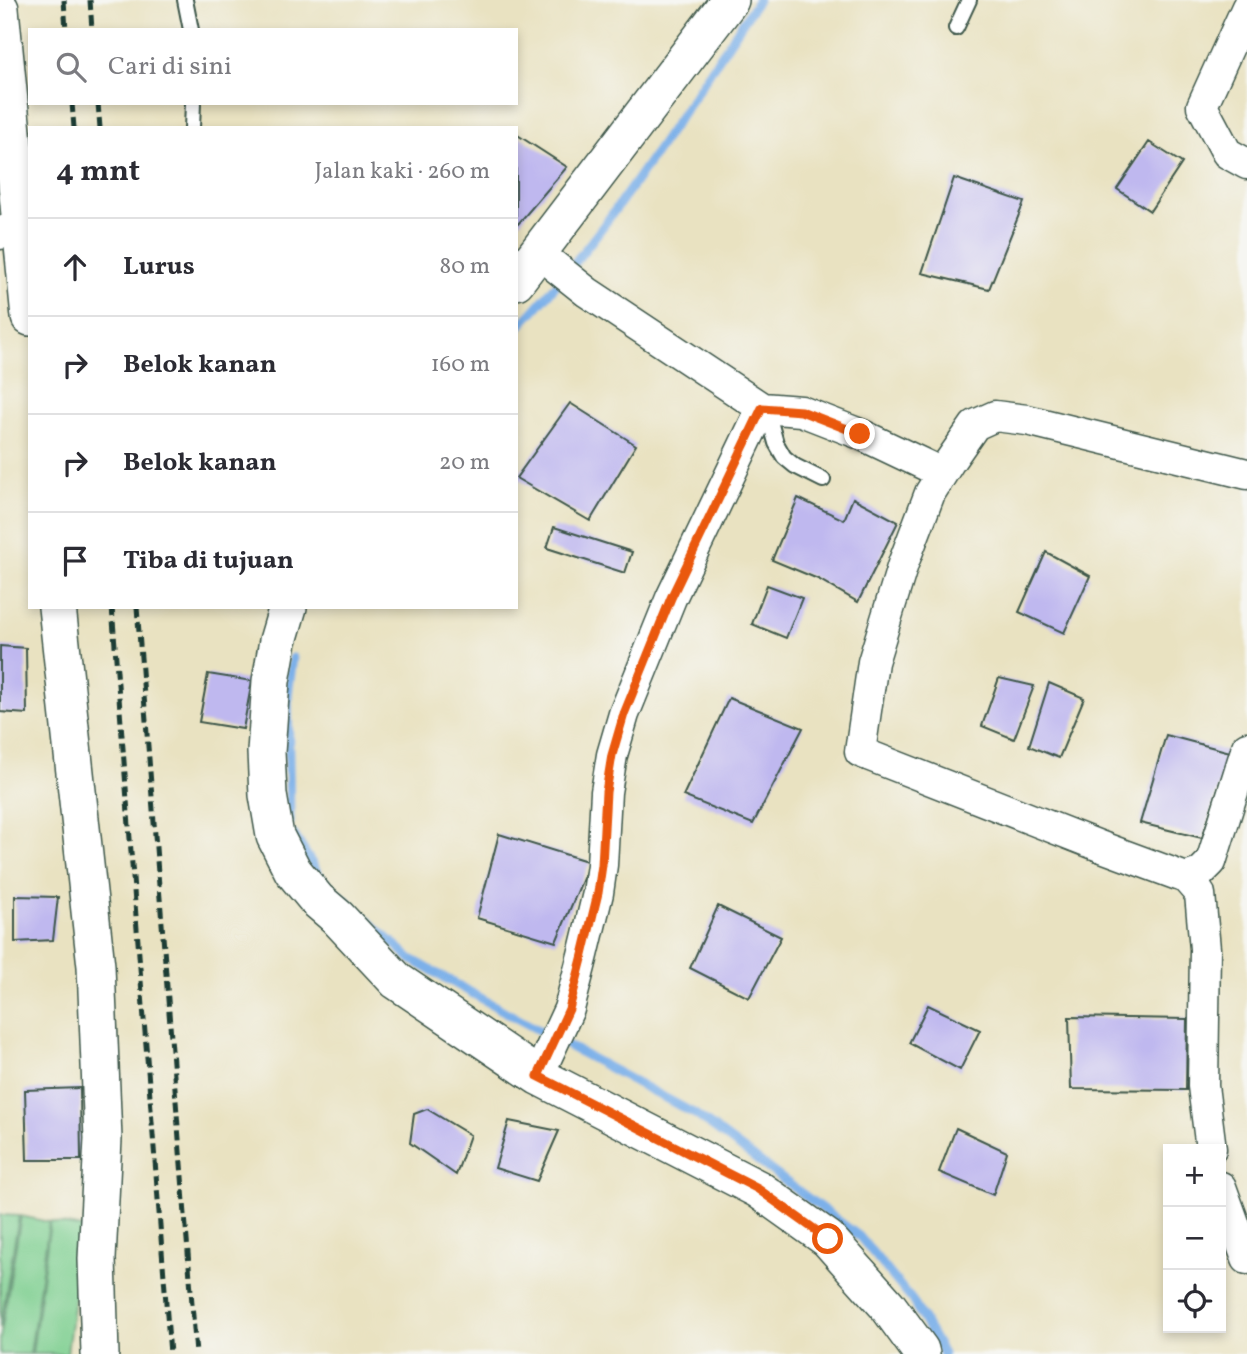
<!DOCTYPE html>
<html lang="id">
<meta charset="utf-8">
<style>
:root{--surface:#fff;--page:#f7f7f7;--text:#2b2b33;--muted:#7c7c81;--line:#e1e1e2}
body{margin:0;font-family:Vollkorn,serif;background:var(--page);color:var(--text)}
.controls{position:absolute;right:21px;bottom:21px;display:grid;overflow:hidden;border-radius:0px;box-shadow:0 4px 10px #0003}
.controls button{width:63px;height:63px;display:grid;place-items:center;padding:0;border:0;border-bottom:2px solid var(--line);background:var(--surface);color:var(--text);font:35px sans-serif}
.stop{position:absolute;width:21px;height:21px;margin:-16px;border:5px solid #ea580c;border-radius:50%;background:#fff}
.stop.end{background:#ea580c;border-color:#fff;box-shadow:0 2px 7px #0008}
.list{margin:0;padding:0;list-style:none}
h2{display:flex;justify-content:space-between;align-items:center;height:91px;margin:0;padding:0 28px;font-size:30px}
h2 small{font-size:23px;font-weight:400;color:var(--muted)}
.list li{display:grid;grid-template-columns:46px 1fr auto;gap:21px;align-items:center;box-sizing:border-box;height:98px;padding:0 28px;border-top:2px solid var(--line)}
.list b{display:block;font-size:26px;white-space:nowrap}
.list em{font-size:23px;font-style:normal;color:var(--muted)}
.icon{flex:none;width:38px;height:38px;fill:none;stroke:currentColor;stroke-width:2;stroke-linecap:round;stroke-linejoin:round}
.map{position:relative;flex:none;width:1247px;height:1354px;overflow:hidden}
.search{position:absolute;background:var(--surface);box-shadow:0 4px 10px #0003;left:28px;top:28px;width:490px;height:77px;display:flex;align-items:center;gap:18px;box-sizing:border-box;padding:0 24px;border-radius:0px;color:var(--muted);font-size:26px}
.panel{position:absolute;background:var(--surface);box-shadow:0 4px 10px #0003;left:28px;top:126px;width:490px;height:483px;border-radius:0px}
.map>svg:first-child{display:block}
</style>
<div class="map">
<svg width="1247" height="1354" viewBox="0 0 1247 1354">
<rect width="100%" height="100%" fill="#f6f6f2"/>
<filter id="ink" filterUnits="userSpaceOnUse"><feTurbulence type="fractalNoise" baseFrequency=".0143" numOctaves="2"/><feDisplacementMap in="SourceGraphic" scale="14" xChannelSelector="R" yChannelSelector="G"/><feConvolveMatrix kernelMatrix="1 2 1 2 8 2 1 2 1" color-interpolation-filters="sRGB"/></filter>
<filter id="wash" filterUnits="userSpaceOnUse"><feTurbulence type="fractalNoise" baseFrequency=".00686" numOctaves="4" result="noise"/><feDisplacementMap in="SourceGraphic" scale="28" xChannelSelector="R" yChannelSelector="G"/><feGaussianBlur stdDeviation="1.57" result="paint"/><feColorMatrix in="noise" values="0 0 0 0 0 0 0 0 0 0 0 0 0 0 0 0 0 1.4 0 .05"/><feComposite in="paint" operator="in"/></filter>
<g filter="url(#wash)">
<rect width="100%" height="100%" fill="#e9e2c1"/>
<!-- green -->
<path fill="#7ecf90" stroke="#4e8662" stroke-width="2" d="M0,1215L19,1216L0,1328Z
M21,1216L49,1222L30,1354H0V1339Z
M50,1222L83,1228L67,1354H32Z"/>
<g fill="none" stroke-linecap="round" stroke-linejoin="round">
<!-- stream -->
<path stroke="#7bb0e9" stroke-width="9" d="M516,330C610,231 682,112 758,0
M290,822L288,695L293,658
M294,835L321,878L411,959L520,1020L695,1114L859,1236L912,1300L943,1354"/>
</g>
<g id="blocks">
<!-- building -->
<path fill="#bfb8ef" d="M516,134L567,167L518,224L516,223Z
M1149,142L1182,163L1150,211L1117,189Z
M954,178L1024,202L989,289L922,273Z
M570,403L636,445L590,521L516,478Z
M798,498L844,520L853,498L898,522L858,602L818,579L772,560Z
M554,527L632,552L625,573L547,548Z
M1046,552L1090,576L1064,633L1019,612Z
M767,585L802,598L786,638L752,624Z
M0,646L26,648L27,714L0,712Z
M208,674L252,681L243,729L199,722Z
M999,678L1034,686L1014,739L982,726Z
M1049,683L1084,698L1059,758L1029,746Z
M729,698L803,728L753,824L683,796Z
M1166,735L1230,752L1202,838L1140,823Z
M499,834L590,862L556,942L477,918Z
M15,896L58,897L53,940L15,942Z
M718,906L781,937L749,998L690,968Z
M928,1005L980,1030L960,1070L909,1043Z
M1069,1017L1187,1019L1186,1090L1071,1089Z
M80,1088L81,1160H27L25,1090Z
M427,1109L470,1135L456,1175L410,1143L414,1114Z
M509,1121L559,1131L537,1181L495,1168Z
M956,1128L1007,1152L993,1195L939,1172Z"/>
</g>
</g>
<g filter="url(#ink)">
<use href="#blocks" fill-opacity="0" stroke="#3d5649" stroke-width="2"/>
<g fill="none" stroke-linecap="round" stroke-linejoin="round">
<defs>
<path id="service" d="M185,0L191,30
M956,28L969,0
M192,128L193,103
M762,408L770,421L776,443L784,457L795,466L823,480"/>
<path id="minor" d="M1247,7L1202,106L1227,153L1247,164
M0,234L21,221
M762,408L801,411L860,434L942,473
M1186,878L1200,873L1211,862L1247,747
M538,1076L569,1009L583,955L598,893L602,865L606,792L612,755L624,714L671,598L762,408L587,292L538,253
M1211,1149L1203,1086L1205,949L1200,894L1186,878L1102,847L860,752L873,662L903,564L930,493L950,461L975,425L995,416L1027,420L1247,474
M1221,1187L1247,1259"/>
<path id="tertiary" d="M0,9L30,317
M516,281L730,0
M57,607L96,966L103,1139L97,1259L100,1354
M288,607L278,641L271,681L266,752L268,795L275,836L293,871L317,900L337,917L397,981L538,1076L758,1189L828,1239L887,1305L920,1350L921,1354"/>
</defs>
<!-- service casing -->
<use href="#service" stroke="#3d5649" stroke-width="18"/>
<!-- minor casing -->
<use href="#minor" stroke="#3d5649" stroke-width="33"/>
<!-- tertiary casing -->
<use href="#tertiary" stroke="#3d5649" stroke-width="40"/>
<!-- service -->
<use href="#service" stroke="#fff" stroke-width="14"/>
<!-- minor -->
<use href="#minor" stroke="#fff" stroke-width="30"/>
<!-- tertiary -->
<use href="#tertiary" stroke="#fff" stroke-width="37"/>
<!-- rail -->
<path stroke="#1f3d34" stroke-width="5" stroke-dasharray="10 5" stroke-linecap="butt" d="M64,0L66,30
M90,0L92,30
M72,103L74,128
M98,103L100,128
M112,607L170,1354
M137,607L196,1354"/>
</g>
</g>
<g fill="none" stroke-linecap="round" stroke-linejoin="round" filter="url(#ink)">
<!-- route -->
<path stroke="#ea580c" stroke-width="9" d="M828,1239L758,1189L538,1076L569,1009L583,955L598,893L602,865L606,792L612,755L624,714L671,598L762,408L801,411L860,434"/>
</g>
</svg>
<div class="controls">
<button>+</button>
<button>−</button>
<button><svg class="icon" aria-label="locate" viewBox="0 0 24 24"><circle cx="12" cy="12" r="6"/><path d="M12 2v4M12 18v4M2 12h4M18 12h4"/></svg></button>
</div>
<div class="stop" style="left:828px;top:1239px"></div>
<div class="stop end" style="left:860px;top:434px"></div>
<div class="search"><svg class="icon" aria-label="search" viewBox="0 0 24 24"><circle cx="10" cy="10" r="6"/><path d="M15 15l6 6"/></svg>Cari di sini</div>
<section class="panel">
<h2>4 mnt<small>Jalan kaki · 260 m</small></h2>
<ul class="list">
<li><svg class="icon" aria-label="ahead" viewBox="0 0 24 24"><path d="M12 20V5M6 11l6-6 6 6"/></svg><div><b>Lurus</b></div><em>80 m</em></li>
<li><svg class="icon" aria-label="right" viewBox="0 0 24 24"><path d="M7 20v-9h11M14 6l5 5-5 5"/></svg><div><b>Belok kanan</b></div><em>160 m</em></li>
<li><svg class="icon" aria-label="right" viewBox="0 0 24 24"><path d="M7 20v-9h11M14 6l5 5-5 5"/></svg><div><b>Belok kanan</b></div><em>20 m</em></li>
<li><svg class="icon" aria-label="arrive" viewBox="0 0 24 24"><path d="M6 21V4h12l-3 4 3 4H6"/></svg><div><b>Tiba di tujuan</b></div></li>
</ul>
</section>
</div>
